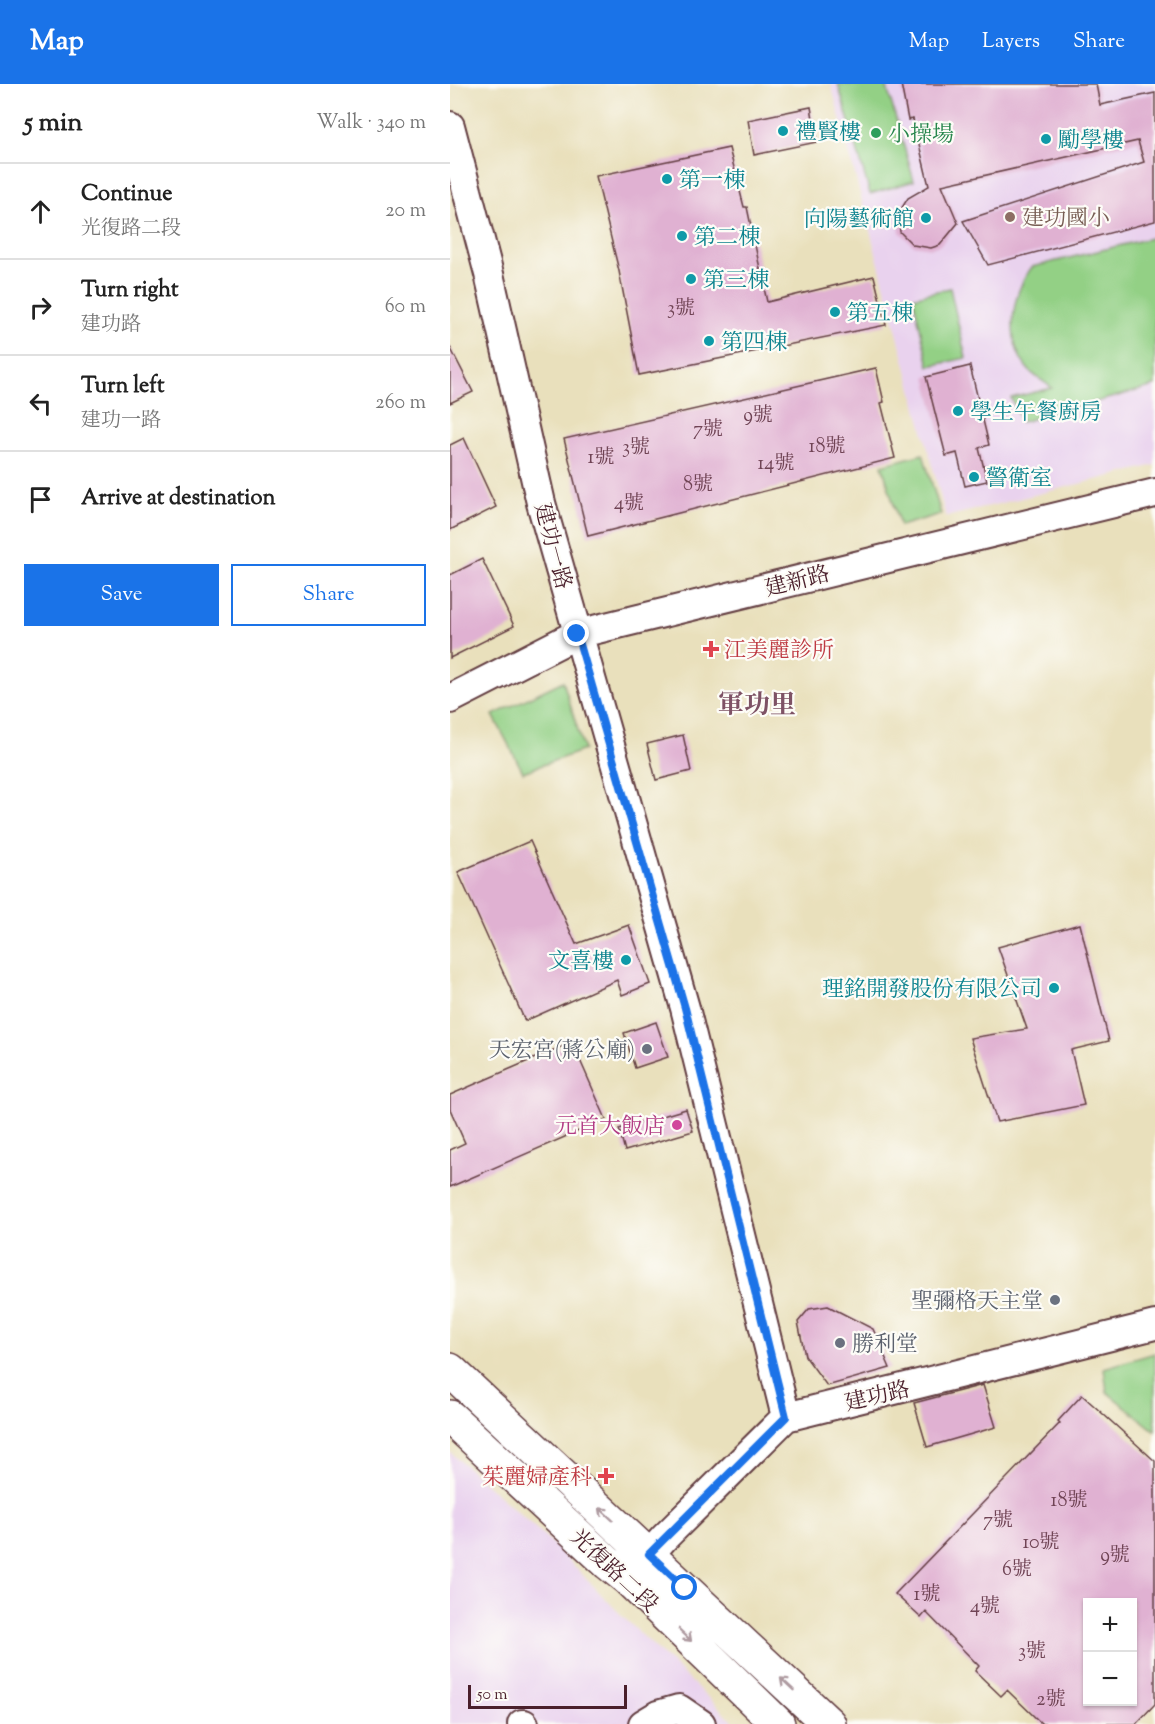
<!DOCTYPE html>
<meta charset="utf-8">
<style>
:root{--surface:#fff;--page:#f6f6f6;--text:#222;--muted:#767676;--line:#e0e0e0;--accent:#1a73e8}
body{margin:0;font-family:"Sorts Mill Goudy","Noto Serif TC",serif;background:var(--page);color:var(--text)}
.controls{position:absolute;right:18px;bottom:18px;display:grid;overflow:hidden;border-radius:0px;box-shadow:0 2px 4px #0004}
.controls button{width:54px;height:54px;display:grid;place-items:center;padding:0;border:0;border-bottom:2px solid var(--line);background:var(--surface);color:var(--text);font:30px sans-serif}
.scale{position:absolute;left:18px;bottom:15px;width:159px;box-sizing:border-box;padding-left:6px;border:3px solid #4a1f2b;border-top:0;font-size:16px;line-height:21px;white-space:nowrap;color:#4a1f2b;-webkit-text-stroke:4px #fdfcf7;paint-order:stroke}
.stop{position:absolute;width:18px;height:18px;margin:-14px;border:4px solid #1a73e8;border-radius:50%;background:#fff}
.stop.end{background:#1a73e8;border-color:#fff;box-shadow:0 2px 6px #0008}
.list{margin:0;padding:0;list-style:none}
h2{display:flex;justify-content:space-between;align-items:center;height:78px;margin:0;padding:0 24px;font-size:26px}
h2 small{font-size:20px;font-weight:400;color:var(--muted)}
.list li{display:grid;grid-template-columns:39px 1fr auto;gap:18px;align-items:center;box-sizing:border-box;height:96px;padding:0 24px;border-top:2px solid var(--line)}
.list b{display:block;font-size:22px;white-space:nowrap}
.list p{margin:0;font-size:20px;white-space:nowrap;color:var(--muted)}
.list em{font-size:20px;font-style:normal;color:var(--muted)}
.actions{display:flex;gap:12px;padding:18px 24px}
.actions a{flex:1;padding:14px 0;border:2px solid var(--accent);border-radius:0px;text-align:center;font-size:21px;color:var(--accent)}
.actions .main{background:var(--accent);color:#fff}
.icon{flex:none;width:33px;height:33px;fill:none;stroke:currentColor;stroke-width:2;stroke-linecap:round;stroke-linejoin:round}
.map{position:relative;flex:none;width:705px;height:1640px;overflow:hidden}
header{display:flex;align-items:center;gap:36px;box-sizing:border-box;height:84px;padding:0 30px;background:var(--accent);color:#fff}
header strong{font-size:28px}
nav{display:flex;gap:33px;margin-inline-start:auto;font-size:21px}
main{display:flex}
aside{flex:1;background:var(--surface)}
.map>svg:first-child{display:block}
</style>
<header>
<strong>Map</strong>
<nav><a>Map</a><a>Layers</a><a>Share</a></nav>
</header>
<main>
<aside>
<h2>5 min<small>Walk · 340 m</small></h2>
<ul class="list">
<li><svg class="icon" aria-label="ahead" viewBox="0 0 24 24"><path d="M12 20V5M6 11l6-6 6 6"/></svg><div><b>Continue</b><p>光復路二段</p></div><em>20 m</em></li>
<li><svg class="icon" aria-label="right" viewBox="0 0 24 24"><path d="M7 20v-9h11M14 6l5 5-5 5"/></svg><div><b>Turn right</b><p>建功路</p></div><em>60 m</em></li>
<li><svg class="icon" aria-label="left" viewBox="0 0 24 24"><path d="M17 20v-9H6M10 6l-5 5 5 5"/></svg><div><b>Turn left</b><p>建功一路</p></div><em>260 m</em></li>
<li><svg class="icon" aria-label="arrive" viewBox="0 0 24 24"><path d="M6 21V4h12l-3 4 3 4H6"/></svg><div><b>Arrive at destination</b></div></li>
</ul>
<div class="actions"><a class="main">Save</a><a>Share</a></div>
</aside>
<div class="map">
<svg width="705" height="1640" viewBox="0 0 705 1640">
<rect width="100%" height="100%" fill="#fdfcf7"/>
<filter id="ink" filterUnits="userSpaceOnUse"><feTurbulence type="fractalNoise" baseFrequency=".0167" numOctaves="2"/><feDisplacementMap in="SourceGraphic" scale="12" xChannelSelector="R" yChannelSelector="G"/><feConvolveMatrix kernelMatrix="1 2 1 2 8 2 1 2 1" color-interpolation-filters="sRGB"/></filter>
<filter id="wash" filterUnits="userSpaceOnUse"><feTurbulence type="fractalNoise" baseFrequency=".008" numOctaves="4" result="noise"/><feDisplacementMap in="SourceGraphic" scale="24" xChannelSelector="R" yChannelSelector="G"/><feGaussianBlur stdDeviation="1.35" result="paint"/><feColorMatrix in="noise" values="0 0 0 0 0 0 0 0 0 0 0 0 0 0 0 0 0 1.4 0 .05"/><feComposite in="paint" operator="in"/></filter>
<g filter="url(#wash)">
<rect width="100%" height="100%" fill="#e9e0bc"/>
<!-- built -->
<path fill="#e9d2ee" d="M381,0H705V381L496,433Z
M0,1368L99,1456L174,1534L286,1640H0Z"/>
<!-- green -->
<path fill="#93d085" stroke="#6e7858" stroke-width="1.5" d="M388,0H436L464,97L420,110Z
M705,153V302L571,338L561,314L602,304C595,298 583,292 577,284C554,255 562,209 582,183Z
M500,204L516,274L479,282L463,213Z
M473,370L491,430L450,442L432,381Z
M113,597L134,666L73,688L43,631Z
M705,1269V1347L657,1308L654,1284Z"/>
<g id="blocks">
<!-- building -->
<path fill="#e0b1d2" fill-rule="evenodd" d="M451,0H646L650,21L705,9V137L538,181L513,137L694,78L688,57L492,101L508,139L490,161L481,164L463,161L450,148L448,130L458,114L479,102L463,35L458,36Z
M361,23L367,58L304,71L298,36Z
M279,64L294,123H297L317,218L424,192L436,241L189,291L169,187L146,92Z
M0,263L23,308L0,319Z
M520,282L539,361L529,364L537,397L515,402L507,369L496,372L476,293Z
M426,284L434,318L431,319L445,374L138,452L114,355Z
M14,354L46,423L0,446V361Z
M32,475L64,542L0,574V491Z
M233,651L241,687L206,696L197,660Z
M80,757L126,860L179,841L200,900L172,911L167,896L75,937L8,788Z
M630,840L659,957L621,966L634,1021L547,1038L520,954L577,945L548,863Z
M206,938L218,973L185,984L174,949Z
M122,958L156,1035L0,1103V1066L15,1059L0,1025V1011Z
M236,1025L243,1047L175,1067L169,1045Z
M378,1222L423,1245L440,1284L377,1302L355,1272L348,1238L359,1225Z
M533,1301L546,1343L477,1363L464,1319Z
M632,1311L705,1377V1620L686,1640H592L557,1606L551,1612L525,1587L529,1582L476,1528L471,1534L445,1510L610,1339L608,1337ZM638,1518H682V1617H638Z"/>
</g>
</g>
<g filter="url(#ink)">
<use href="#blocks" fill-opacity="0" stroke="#623c41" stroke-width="1.5"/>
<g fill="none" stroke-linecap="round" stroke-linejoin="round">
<defs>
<path id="minor" d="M0,42L39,190L91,419L235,924L336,1333
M0,615L127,550L705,409
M184,1488L214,1454L336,1333L705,1241
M72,1640H74
M193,1640L208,1631L229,1625L251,1640"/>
<path id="major" d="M0,1286L379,1640
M0,1333L158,1479L178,1495L328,1640"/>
</defs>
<!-- minor casing -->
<use href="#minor" stroke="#623c41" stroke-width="32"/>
<!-- major casing -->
<use href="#major" stroke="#623c41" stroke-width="36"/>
<!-- minor -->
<use href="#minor" stroke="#fff" stroke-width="28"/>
<!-- major -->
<use href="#major" stroke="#fff" stroke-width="33"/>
</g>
<!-- one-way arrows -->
<defs><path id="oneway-shaft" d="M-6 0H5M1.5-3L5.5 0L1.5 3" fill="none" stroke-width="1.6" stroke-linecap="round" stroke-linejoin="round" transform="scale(1.5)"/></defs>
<g stroke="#ae9aa0">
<use href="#oneway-shaft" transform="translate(156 1430) rotate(-137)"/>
<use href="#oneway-shaft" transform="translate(235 1551) rotate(44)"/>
<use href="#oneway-shaft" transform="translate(337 1600) rotate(-137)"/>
</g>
</g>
<g fill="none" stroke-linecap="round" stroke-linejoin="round" filter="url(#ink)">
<!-- route -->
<path stroke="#1a73e8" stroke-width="8" d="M127,550L235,924L336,1333L199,1470L235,1504"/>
</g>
<!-- markers -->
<g fill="#0f9aa8" stroke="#fdfcf7" stroke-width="2">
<circle cx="333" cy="47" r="6"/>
<circle cx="596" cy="55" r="6"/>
<circle cx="217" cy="95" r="6"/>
<circle cx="476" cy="134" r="6"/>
<circle cx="232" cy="152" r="6"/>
<circle cx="241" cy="195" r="6"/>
<circle cx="385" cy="228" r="6"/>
<circle cx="259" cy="257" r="6"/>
<circle cx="508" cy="327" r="6"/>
<circle cx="524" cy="393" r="6"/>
<circle cx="176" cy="876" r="6"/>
<circle cx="604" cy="904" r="6"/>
</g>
<circle fill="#2e9e5b" stroke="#fdfcf7" stroke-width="2" cx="426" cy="49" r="6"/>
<circle fill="#8d6e63" stroke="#fdfcf7" stroke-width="2" cx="560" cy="133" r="6"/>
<g fill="#e0444e" stroke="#fdfcf7" stroke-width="2">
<path d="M258 556h6v6h6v6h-6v6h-6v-6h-6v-6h6z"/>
<path d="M153 1383h6v6h6v6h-6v6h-6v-6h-6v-6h6z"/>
</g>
<g fill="#6b7280" stroke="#fdfcf7" stroke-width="2">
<circle cx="197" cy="965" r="6"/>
<circle cx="605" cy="1216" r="6"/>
<circle cx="390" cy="1259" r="6"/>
</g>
<circle fill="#d1479c" stroke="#fdfcf7" stroke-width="2" cx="227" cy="1041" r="6"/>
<g text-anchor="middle" stroke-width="4.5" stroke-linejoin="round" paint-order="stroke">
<!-- number labels -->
<g font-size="20" fill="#704455">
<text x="231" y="230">3號</text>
<text x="308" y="337">9號</text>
<text x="258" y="351">7號</text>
<text x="377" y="368">18號</text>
<text x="186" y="369">3號</text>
<text x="151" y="379">1號</text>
<text x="326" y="385">14號</text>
<text x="248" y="406">8號</text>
<text x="179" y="425">4號</text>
<text x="619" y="1422">18號</text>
<text x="548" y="1442">7號</text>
<text x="591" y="1464">10號</text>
<text x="665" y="1477">9號</text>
<text x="567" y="1491">6號</text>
<text x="477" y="1516">1號</text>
<text x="535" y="1528">4號</text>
<text x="582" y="1573">3號</text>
<text x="601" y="1621">2號</text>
</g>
<!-- culture labels -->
<g font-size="22" fill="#0d838f" stroke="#fdfcf7" text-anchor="start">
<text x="345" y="55">禮賢樓</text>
<text x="608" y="63">勵學樓</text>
<text x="229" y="103">第一棟</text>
<text x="464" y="142" text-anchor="end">向陽藝術館</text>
<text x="244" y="160">第二棟</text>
<text x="253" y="203">第三棟</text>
<text x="397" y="236">第五棟</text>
<text x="271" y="265">第四棟</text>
<text x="520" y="335">學生午餐廚房</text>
<text x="536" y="401">警衛室</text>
<text x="164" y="884" text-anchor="end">文喜樓</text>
<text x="592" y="912" text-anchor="end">理銘開發股份有限公司</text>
</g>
<!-- leisure labels -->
<g font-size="22" fill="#27864d" stroke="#fdfcf7" text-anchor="start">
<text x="438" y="57">小操場</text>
</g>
<!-- education labels -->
<g font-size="22" fill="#785e54" stroke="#fdfcf7" text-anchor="start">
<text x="572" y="141">建功國小</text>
</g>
<!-- street labels -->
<g font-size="22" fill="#4a1f2b" stroke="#fdfcf7">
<text transform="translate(104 462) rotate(75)" y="8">建功一路</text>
<text transform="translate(347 496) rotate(-14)" y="8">建新路</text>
<text transform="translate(427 1311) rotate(-13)" y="8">建功路</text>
<text transform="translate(165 1486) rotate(43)" y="8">光復路二段</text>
</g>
<!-- health labels -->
<g font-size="22" fill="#be3a42" stroke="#fdfcf7" text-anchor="start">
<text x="274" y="573">江美麗診所</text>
<text x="142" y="1400" text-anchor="end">茱麗婦產科</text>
</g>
<!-- worship labels -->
<g font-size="22" fill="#5b616d" stroke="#fdfcf7" text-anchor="end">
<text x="185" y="973">天宏宮(蔣公廟)</text>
<text x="593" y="1224">聖彌格天主堂</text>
<text x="402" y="1267" text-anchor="start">勝利堂</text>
</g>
<!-- hotel labels -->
<g font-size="22" fill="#b23c85" stroke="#fdfcf7" text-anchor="end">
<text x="215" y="1049">元首大飯店</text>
</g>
<!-- quarter labels -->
<g font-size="26" font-weight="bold" fill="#7e5265" stroke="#fdfcf7">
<text x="307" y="629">軍功里</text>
</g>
</g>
</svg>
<div class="controls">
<button>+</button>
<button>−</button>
</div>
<div class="scale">50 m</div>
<div class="stop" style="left:235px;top:1504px"></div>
<div class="stop end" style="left:127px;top:550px"></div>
</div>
</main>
